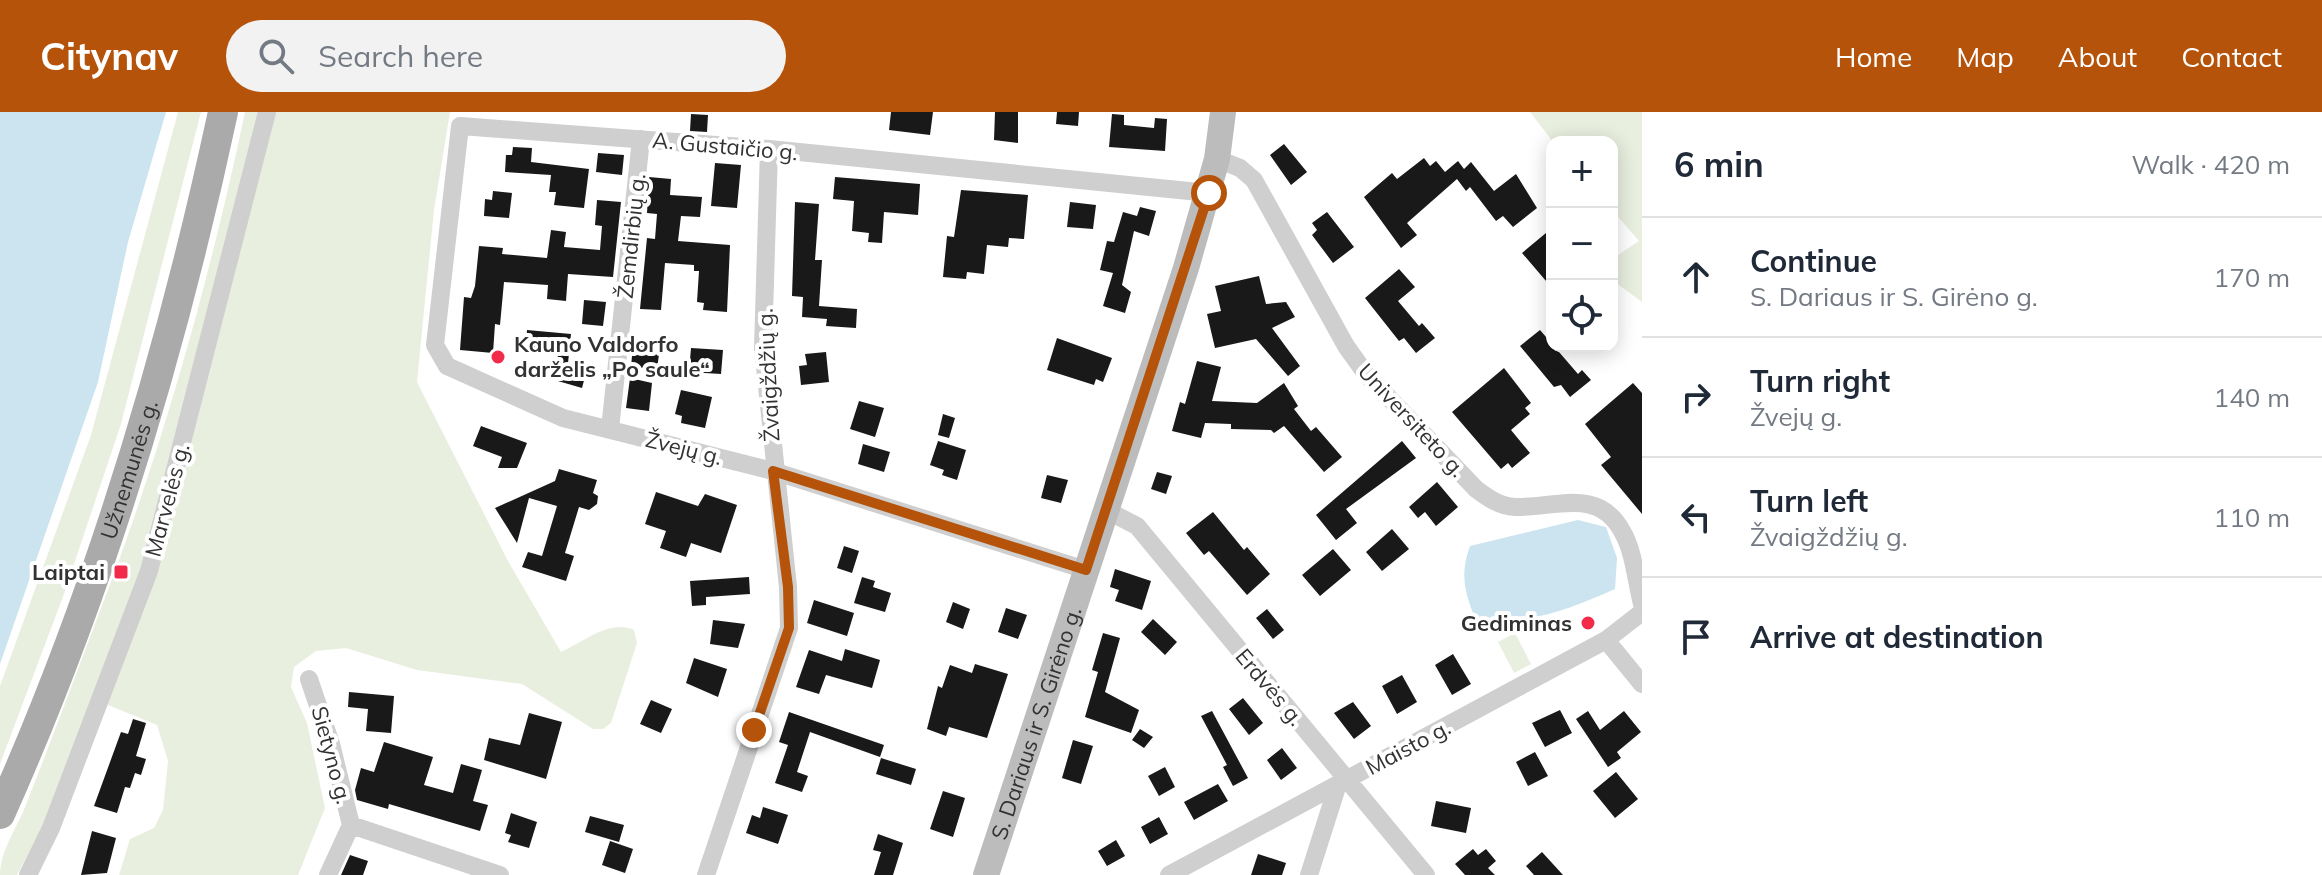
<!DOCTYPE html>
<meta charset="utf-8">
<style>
:root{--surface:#fff;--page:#f2f2f3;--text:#1f2937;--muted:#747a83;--line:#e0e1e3;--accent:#b45309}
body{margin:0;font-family:Mulish,sans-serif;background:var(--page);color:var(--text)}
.controls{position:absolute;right:24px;top:24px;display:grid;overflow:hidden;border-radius:16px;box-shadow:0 4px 20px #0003}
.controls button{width:72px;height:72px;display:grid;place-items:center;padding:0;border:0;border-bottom:2px solid var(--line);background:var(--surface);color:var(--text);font:40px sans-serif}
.stop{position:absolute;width:24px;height:24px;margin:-18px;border:6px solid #b45309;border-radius:50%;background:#fff}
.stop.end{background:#b45309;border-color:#fff;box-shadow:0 2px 8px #0008}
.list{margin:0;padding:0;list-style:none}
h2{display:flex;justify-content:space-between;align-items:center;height:104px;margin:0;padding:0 32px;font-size:34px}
h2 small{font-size:26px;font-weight:400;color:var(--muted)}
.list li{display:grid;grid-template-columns:52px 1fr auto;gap:24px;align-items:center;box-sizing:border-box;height:120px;padding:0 32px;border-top:2px solid var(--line)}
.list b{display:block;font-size:30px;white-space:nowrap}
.list p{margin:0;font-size:26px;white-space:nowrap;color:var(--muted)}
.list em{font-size:26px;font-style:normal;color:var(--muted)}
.icon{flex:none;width:44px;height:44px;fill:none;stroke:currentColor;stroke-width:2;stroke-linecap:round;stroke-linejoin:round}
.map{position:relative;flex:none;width:1642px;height:763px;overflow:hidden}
header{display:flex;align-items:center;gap:48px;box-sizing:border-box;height:112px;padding:0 40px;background:var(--accent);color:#fff}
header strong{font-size:38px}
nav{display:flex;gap:44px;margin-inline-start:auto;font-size:28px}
.search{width:560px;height:72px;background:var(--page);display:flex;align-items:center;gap:20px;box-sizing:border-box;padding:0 28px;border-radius:44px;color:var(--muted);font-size:30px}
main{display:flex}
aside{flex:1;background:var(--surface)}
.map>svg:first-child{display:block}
</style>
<header>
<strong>Citynav</strong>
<div class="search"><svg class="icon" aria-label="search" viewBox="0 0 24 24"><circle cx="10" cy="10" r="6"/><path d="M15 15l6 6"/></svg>Search here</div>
<nav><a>Home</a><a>Map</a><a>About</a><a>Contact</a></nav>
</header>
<main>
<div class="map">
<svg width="1642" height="763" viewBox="0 0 1642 763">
<rect width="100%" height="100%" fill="#fff"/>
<!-- green -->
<path fill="#e9efdf" d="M178,0H201L121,312L64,482L0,652V574L91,323Z
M245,0H450L434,98L417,270L508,449L561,540C584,530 609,507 634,518L637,531L611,611L603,617H593L522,572L417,558L346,536L316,539L294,555L291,575L307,611L325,696L298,763H119L130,727L154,716L163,698L168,649L157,613L108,593L97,583L39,722L17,763H0C0,738 19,713 27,690C57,614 85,538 114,462C169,312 212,157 245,0Z
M1530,0H1642V190L1612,168V147L1639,129L1612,98V30H1553Z
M1515,521L1531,552L1514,561L1498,530Z"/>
<!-- water -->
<path fill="#cbe4ef" d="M0,0H166L128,130L98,270L0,552Z
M1578,408L1606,415L1617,446L1615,477C1567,498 1528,514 1475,506C1464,479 1460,461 1470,434Z"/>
<!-- building -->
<path fill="#191919" d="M891,0H933L930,23L889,18Z
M995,0H1018V31L994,28Z
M1057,0H1079L1078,14L1056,12Z
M691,2L708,3L707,20L690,19Z
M1112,2L1124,3V13L1154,16L1155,6L1167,7L1165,39L1109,35Z
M1284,32L1307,60L1291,73L1270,43Z
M513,35L532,36L531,50L589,57L584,96L554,93L556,80H549L551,63L505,60L506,43H512Z
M598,41L624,43L622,63L596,60Z
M1424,46L1430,54L1436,49L1445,60L1458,49L1464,57L1471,50L1494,79L1516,62L1537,96L1513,115L1503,104L1496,109L1470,75L1466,79L1457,67L1407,111L1417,123L1401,136L1364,85L1392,61L1397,67Z
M715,51L741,53L737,96L711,94Z
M649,65L671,67L670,83L702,85L700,105L681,104L678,129L730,133L727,200L703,198L704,191L697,190L699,159H694V153L665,151L661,198L640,197L647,126L655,127L657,102L647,101Z
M835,65L920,72L918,103L884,100L882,131L868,130L869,121L852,119L854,89L833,87Z
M961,78L1028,83L1024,127L1009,126L1008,135L987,133L984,162L967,160L966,167L943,165L947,124L954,125Z
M493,79L512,81L509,106L484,104L485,87L492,88Z
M597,88L621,90L613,165L568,162L566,189L547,187L548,173L504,170L500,213L495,212L493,241L460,238L464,185L471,186L475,174L479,134L503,136L502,142L547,146L551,118L566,120L564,135L600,138L602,114L595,113Z
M795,90L819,92L815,148H822L819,194L857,197L856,216L826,214L827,207L802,205L803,185L792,184Z
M1070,90L1096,93L1093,117L1067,115Z
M1140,95L1156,99L1149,124L1134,119L1122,173L1131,180L1125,201L1103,194L1113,161L1100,158L1107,129L1114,130L1123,100L1137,104Z
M1327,100L1354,135L1333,151L1312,123L1317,118L1312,111Z
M1552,116V176L1522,141Z
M1399,157L1415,175L1398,189L1419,214L1422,211L1435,226L1416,241L1404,226L1399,229L1365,186Z
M1259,164L1266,192L1286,190L1295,205L1272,216L1300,254L1288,264L1256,227L1215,236L1207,202L1221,199L1215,174Z
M584,188L606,190L603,214L582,212Z
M527,218L571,222L568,251L587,257L582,276L551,267L560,237L526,234Z
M1540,218L1578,262L1582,258L1591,268L1570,285L1561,273L1554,275L1520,234Z
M1057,226L1112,246L1103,270L1096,267L1094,273L1047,258Z
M633,233L660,235L657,257L631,255Z
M691,236L723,238L721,262L689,260Z
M826,240L829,270L801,273L799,254L807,253L805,242Z
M1197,249L1221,255L1212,289L1257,291L1284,271L1298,294L1294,297L1311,319L1316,315L1342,345L1324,360L1284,314L1274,321L1271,318L1231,317V312L1205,311L1201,326L1172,319L1180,290L1185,292Z
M1504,256L1531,291L1525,296L1530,302L1511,318L1530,341L1512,356L1508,351L1501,357L1452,300Z
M630,266L652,271L649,299L626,296Z
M1633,271L1642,281V402L1601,353L1611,345L1585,312Z
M681,278L712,285L705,316L681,311L682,304L675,302Z
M859,289L884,296L875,325L850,317Z
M943,302L955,306L949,326L938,323Z
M481,314L527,331L517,356H498L502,345L473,334Z
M938,329L966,338L957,368L942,363L944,358L930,353Z
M1402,329L1416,346L1346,397L1357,411L1336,428L1316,403Z
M863,332L890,340L884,360L858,352Z
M559,357L597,368L593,381L598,384L597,392L589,398L579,395L565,441L574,444L566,469L522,455L528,440L542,444L557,394L529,386L517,431L495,396L555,369Z
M1157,360L1172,364L1166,382L1151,377Z
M1047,363L1068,368L1061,391L1041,386Z
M1437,370L1458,395L1436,414L1425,400L1418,406L1409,395Z
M656,380L698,394L705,382L737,393L721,441L691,431L686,445L660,436L666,419L645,412Z
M1213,400L1244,438L1247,435L1270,462L1247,483L1209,439L1204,443L1186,421Z
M1392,417L1409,437L1382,459L1366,440Z
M844,434L859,439L852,461L837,456Z
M1333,437L1351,458L1320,484L1302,463Z
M1115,457L1151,469L1142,498L1115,489L1119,478L1110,475Z
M749,465L750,482L706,485V493L692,494L690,469Z
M862,465L875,469L873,475L891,481L885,500L854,491Z
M814,488L854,501L847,524L807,511Z
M953,490L970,497L963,517L946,510Z
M1006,496L1027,503L1018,527L998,520Z
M1267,497L1284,518L1273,527L1256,506Z
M1153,507L1177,530L1165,543L1141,520Z
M713,508L745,512L738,536L710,532Z
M1103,521L1120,526L1105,580L1139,598L1131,621L1085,605L1098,560L1092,558Z
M845,537L880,548L872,576L826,563L819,582L796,575L809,538L842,549Z
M1453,542L1471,572L1452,583L1435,553Z
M694,546L727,557L718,585L686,571Z
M975,552L1008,562L987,626L949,615L946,624L927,617L938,574L942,576L950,553L972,561Z
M1402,563L1417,590L1397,602L1382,574Z
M349,580L394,584L391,621L366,619L368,597L348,595Z
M1243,586L1263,611L1249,623L1229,597Z
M651,588L672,597L661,621L640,612Z
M1353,590L1371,614L1354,627L1334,601Z
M1560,598L1572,621L1545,635L1532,611Z
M1212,599L1248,666L1233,674L1223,655L1227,653L1201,604Z
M1588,599L1600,618L1624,599L1641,620L1617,640L1621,646L1608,655L1576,607Z
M789,600L884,633L880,645L810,620L797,660L808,664L802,680L775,671L788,633L779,630Z
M529,601L562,610L546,667L484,648L489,626L520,633Z
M133,607L146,611L136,644L146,647L141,663L135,661L130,676L125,675L117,701L94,694L121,620L128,622Z
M1140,617L1153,625L1144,636L1132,628Z
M1073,628L1093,634L1081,672L1062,666Z
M384,630L433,645L424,673L453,681L461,652L482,658L473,689L488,693L480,719L389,692L388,697L357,688L355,678L361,656L374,660Z
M1282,636L1297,656L1281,668L1267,648Z
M1535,640L1548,664L1528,674L1516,650Z
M881,646L916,657L911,673L876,662Z
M1165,655L1175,675L1159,684L1148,664Z
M1616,660L1638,687L1615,706L1593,679Z
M1218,672L1228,689L1194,708L1184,690Z
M943,679L965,686L953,725L930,717Z
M1436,689L1471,696L1466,721L1431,714Z
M763,695L788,703L778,732L746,721L752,703L760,706Z
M511,701L537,710L529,736L508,730L511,723L505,721Z
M590,704L624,713L619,730L585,720Z
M1159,705L1168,722L1150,732L1141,715Z
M92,719L116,726L107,761L81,763Z
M878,722L903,731L893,763H874L881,740L873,738Z
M1116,728L1125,744L1107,754L1098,739Z
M610,729L633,737L625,761L602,753Z
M1473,737L1478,743L1486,737L1496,749L1488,756L1495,763H1465L1455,752Z
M1542,740L1563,763H1534L1526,754Z
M1258,742L1286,751L1282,763H1251Z
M350,743L368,749L363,763H341Z"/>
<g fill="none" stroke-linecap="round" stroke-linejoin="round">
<!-- street -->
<path stroke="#cfcfcf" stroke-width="18" d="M1217,47L1240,56L1254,68L1346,234L1366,262L1476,377C1488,386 1499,394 1515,395C1555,396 1598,375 1622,419C1634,439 1636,469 1642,492
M610,317L641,27
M1106,398L1137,414L1426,763
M1086,458L773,359L563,306L447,254L435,233L460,14L769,37L1209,81
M1606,528L1642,572
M309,567L331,632L351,713L328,763
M351,713L500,763
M28,763L51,716L149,459L267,0
M706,763L789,516L788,475L763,236L769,37
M1169,763L1606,528L1642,500
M1309,763L1338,672"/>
<!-- secondary -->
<path stroke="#bcbcbc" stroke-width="26" id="s1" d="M986,763L1186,156L1217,47L1223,0"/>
<!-- primary -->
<path stroke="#aaa" stroke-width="30" id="s2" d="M0,702C100,479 172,238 223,0"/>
</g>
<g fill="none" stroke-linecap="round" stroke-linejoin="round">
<!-- route -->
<path stroke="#b45309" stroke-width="10" d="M754,618L789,516L788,475L773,359L1086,458L1209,81"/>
</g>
<!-- markers -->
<g fill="#f22b4a" stroke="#fff" stroke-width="3">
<circle cx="498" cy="245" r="8"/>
<rect x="113" y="452" width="16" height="16" rx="4"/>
<circle cx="1588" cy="511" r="8"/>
</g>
<g text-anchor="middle" stroke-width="8" stroke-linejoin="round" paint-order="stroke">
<!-- street labels -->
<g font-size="22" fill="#323232" stroke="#fff">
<text transform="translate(725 34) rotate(5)" y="8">A. Gustaičio g.</text>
<text transform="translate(631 124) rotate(-84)" y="8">Žemdirbių g.</text>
<text transform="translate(768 263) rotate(-93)" y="8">Žvaigždžių g.</text>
<text transform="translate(1412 308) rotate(47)" y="8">Universiteto g.</text>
<text transform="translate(684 336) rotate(14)" y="8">Žvejų g.</text>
<text dy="8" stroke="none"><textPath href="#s2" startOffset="368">Užnemunės g.</textPath></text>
<text transform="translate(167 388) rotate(-75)" y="8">Marvelės g.</text>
<text transform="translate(1270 575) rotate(50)" y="8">Erdvės g.</text>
<text dy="8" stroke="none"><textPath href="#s1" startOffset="160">S. Dariaus ir S. Girėno g.</textPath></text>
<text transform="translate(1408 635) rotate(-28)" y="8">Maisto g.</text>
<text transform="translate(332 643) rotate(75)" y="8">Sietyno g.</text>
</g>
<!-- poi labels -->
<g font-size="22" font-weight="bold" fill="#323232" stroke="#fff" text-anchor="end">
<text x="514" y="240" text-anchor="start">Kauno Valdorfo<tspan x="514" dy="25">darželis „Po saule“</tspan></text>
<text x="105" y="468">Laiptai</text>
<text x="1572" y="519">Gediminas</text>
</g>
</g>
</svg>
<div class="controls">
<button>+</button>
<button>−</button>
<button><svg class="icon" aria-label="locate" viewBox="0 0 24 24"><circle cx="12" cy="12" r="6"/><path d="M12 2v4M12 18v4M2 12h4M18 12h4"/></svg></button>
</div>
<div class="stop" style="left:1209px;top:81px"></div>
<div class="stop end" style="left:754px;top:618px"></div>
</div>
<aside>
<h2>6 min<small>Walk · 420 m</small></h2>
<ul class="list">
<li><svg class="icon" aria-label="ahead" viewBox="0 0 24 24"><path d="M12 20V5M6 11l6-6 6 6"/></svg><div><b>Continue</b><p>S. Dariaus ir S. Girėno g.</p></div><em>170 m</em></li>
<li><svg class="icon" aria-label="right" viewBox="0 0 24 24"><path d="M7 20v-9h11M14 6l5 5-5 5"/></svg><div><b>Turn right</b><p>Žvejų g.</p></div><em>140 m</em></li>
<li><svg class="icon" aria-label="left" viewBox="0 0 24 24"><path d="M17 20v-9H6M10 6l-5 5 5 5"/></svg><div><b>Turn left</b><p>Žvaigždžių g.</p></div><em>110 m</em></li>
<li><svg class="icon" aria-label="arrive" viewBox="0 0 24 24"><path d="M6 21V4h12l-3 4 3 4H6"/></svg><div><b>Arrive at destination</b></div></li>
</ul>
</aside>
</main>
